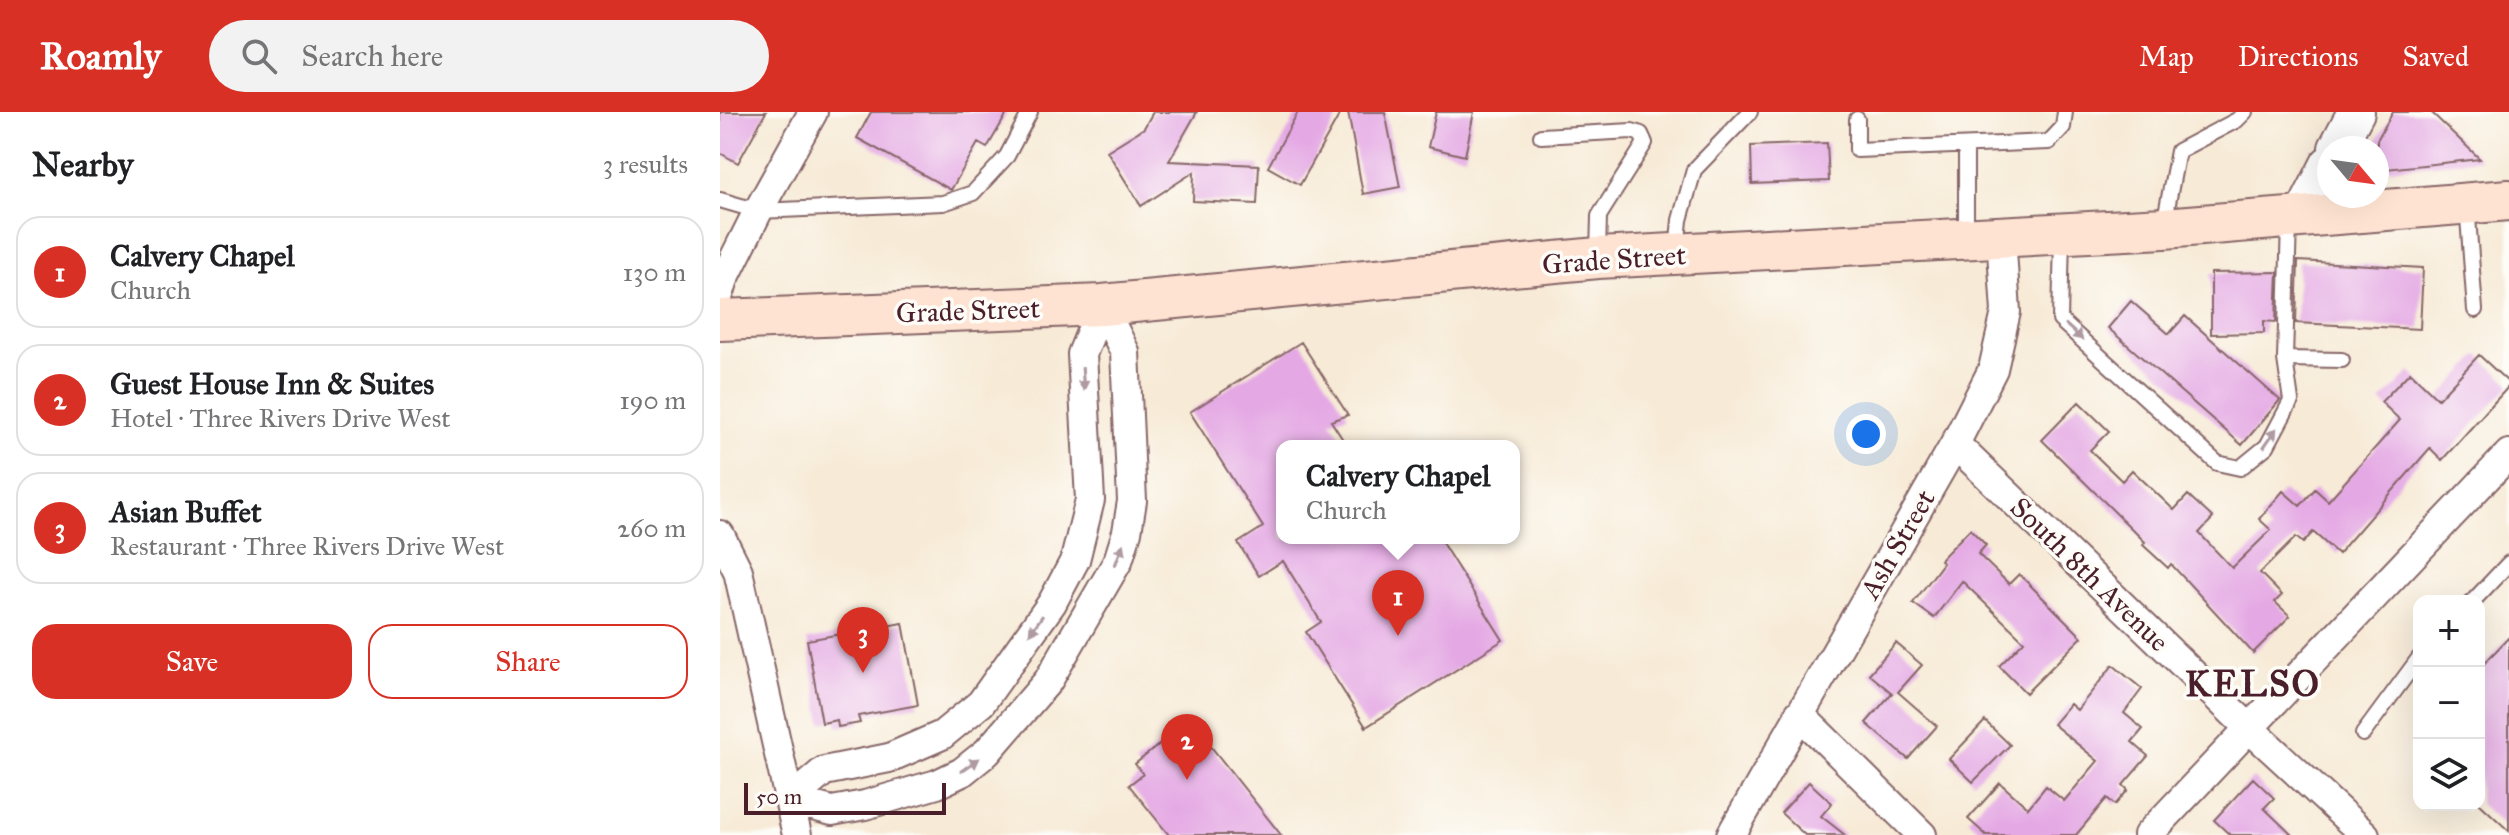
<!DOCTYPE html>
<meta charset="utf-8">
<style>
:root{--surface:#fff;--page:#f2f2f2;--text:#202124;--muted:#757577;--line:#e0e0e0;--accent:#d93025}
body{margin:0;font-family:"IM FELL Great Primer",serif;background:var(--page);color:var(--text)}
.controls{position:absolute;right:24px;bottom:24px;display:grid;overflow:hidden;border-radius:16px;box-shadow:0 8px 32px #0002}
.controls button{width:72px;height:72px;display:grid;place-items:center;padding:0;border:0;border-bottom:2px solid var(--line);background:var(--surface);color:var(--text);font:40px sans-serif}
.compass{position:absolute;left:1597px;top:24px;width:72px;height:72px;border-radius:50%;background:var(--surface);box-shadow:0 8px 32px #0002;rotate:119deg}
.scale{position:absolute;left:24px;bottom:20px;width:202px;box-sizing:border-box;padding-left:8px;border:4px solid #4a1f2b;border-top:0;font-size:22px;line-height:28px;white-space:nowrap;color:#4a1f2b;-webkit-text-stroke:6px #fdfcf7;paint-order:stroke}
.you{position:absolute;left:1146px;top:322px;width:28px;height:28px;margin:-20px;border:6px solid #fff;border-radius:50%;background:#1a73e8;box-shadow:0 0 0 12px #1a73e833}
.badge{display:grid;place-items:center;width:52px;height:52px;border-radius:50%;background:var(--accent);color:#fff;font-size:26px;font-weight:700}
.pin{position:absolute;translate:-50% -66px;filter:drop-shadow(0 2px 4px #0008)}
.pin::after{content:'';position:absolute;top:42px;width:28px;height:24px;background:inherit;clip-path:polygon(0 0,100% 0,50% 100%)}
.popup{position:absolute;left:556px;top:328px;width:244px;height:104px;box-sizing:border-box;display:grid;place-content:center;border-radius:16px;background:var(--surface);filter:drop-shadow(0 2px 6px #0005);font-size:26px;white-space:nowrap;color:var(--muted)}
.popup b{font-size:30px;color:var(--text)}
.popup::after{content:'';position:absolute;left:50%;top:100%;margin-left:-16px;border:16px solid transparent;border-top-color:var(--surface)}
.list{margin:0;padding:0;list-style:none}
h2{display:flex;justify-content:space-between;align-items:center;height:104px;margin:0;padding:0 32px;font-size:34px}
h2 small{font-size:26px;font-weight:400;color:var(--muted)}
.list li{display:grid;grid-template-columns:52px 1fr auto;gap:24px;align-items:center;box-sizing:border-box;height:112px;margin:0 16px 16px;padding:0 16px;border:2px solid var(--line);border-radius:24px}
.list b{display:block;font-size:30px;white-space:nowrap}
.list p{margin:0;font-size:26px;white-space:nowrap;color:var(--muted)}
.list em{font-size:26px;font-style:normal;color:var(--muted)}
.actions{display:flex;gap:16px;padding:24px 32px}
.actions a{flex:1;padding:18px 0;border:2px solid var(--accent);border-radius:24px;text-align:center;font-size:28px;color:var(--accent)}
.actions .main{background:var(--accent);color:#fff}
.icon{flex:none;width:44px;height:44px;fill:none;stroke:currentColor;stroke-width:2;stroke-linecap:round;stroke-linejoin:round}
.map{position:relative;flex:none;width:1789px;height:723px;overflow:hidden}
header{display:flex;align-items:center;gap:48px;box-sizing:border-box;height:112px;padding:0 40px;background:var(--accent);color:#fff}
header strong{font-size:38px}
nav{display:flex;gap:44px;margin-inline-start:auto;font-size:28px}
.search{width:560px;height:72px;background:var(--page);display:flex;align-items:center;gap:20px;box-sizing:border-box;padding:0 28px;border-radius:44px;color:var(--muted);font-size:30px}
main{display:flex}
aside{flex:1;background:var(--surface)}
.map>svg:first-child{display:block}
</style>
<header>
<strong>Roamly</strong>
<div class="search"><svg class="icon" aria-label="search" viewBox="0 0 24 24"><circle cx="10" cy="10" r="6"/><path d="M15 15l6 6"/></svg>Search here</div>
<nav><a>Map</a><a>Directions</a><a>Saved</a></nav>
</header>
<main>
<aside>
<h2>Nearby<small>3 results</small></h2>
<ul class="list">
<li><span class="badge">1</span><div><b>Calvery Chapel</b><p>Church</p></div><em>130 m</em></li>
<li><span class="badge">2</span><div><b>Guest House Inn &amp; Suites</b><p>Hotel · Three Rivers Drive West</p></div><em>190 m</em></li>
<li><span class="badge">3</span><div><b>Asian Buffet</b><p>Restaurant · Three Rivers Drive West</p></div><em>260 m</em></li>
</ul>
<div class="actions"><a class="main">Save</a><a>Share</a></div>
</aside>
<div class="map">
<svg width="1789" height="723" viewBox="0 0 1789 723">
<rect width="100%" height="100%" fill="#fdfcf7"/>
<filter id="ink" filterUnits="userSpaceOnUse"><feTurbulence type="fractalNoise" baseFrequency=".0125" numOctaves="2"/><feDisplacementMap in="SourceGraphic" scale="16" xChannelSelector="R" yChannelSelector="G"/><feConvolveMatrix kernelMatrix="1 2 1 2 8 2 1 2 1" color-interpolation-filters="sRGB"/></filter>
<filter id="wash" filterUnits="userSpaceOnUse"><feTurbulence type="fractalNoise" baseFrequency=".006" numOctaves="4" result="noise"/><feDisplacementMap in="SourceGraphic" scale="32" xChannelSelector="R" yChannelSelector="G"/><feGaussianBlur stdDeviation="1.8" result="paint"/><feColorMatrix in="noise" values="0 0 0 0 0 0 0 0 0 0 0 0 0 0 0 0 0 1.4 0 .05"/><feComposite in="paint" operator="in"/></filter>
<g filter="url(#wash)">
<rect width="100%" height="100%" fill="#f7ead6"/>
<g id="blocks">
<!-- building -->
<path fill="#e4a8e4" d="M0,0H46L18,51L0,41Z
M151,0H288L267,36L258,31L231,78L137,26Z
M433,0H477L449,49L539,53L537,92L473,89L474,60L421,94L387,39L424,16Z
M578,0H621L580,73L548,55Z
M628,0H665L680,75L643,82Z
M716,0H754L745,44L708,35Z
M1673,0H1711L1760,47L1657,58V28Z
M1107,31L1109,69L1032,72L1031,34Z
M1578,149L1703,156L1700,217L1576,211Z
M1558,160L1556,210L1544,209V221L1491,222V161Z
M1411,189L1449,222L1465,204L1560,288L1522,333L1388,216Z
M581,230L628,303L611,309L627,334H562V426H719L783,528L646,615L586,520L601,510L563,449L539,464L518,431L543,415L470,300Z
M1759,243L1789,271V274L1722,348L1710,336L1618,442L1593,420L1583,431L1576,425L1540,461L1562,483L1555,490L1570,504L1533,541L1451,452L1448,456L1423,433L1425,430L1322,328L1359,290L1389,319L1370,338L1402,369L1412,358L1454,398L1468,383L1493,406L1479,421L1512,456L1551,418L1539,407L1563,379L1580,394L1595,377L1608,389L1680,308L1661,290L1690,260L1718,287Z
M1250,417L1266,433L1258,442L1289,472L1299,462L1362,525L1306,581L1279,554L1304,529L1242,469L1214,506L1193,491L1223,451L1220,448Z
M183,511L198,593L138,604L140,611L118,615L117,608L102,611L87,528Z
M1789,525V719L1759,691V557Z
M1176,531L1202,553L1178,580L1217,614L1188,647L1146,611L1172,581L1149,562Z
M1393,553L1422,577L1404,601L1423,617L1412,630L1428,644L1403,673L1408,678L1395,693L1387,686L1356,723H1266L1248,707L1280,671L1308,696L1326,674L1344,689L1378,649L1333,612L1350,592L1357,598Z
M470,608L561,723H449L409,673L423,662L415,652Z
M1265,609L1290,633L1253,670L1229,647Z
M1533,666L1554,686L1544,696L1572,723H1510L1494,708Z
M1089,670L1112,691L1101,704L1125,723H1085L1061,701Z"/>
</g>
</g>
<g filter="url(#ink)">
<use href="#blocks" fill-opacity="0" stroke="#876667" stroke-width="2"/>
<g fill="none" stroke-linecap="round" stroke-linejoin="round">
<defs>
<path id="service" d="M1137,7V38L1329,30L1343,15L1345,0
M821,24L912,19L921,22L925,31L879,104L878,142
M0,88L38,99L223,91L253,81L287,44L310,0
M1747,92L1755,198
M1569,110L1565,247L1622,248
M1444,112L1458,39L1517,8L1525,0
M1246,125V34
M1342,125L1340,208L1497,351L1520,356L1547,334L1571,289L1565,247
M957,138L960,108L974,58L1030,0
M1753,489L1789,451
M1643,622L1699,546"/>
<path id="minor" d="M0,180L4,167L38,99L93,0
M1235,332L1530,617L1645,723
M0,423L18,459L77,723
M1079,602L1202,723
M70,688L112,699L145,693L217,672L242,660L267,640L328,569L398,449L407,420L412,389L405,240L382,193
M70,688L104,659L169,646L222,623L261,591L332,491L355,448L370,388L362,242L382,193
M1011,723L1235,332L1273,257L1286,200L1281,123
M1428,723L1789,342"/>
<path id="tertiary" d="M1617,36L1636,0
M1582,105L1609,52"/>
<path id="secondary" d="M0,208L382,193L878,146L1444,116L1789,88"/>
</defs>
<!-- service casing -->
<use href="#service" stroke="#876667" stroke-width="18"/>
<!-- minor casing -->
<use href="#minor" stroke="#876667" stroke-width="32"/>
<!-- tertiary casing -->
<use href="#tertiary" stroke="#876667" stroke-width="40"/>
<!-- secondary casing -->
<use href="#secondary" stroke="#876667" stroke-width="44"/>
<!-- service -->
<use href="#service" stroke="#fff" stroke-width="14"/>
<!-- minor -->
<use href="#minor" stroke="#fff" stroke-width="28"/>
<!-- tertiary -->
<use href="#tertiary" stroke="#fff" stroke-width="36"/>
<!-- secondary -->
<use href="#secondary" stroke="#fee3d2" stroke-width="40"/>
</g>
<!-- one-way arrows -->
<defs><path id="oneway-solid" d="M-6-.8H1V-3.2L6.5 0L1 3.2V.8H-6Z" transform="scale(2)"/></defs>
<g fill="#ae9aa0">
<use href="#oneway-solid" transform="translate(1354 220) rotate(42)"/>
<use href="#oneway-solid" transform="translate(363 267) rotate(86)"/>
<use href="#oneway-solid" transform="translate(1550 326) rotate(-56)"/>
<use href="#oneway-solid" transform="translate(399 443) rotate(-69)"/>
<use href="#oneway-solid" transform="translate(316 513) rotate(125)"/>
<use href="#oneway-solid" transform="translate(250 653) rotate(-35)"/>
</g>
</g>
<g text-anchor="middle" stroke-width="7" stroke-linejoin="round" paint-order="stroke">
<!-- street labels -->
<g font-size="28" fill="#4a1f2b" stroke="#fdfcf7">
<text transform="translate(894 147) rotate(-4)" y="10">Grade Street</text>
<text transform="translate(248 198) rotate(-2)" y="10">Grade Street</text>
<text transform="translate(1177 432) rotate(-60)" y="10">Ash Street</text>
<text transform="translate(1370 462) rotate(44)" y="10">South 8th Avenue</text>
</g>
<!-- district labels -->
<g font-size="36" font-weight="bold" letter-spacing="2" fill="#4a1f2b" stroke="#fdfcf7">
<text x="1533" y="584">KELSO</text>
</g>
</g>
</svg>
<div class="controls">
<button>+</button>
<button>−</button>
<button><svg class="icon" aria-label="layers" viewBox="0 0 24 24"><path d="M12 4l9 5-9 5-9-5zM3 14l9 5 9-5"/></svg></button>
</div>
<svg class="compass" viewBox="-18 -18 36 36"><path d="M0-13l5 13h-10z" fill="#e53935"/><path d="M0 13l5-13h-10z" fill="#757577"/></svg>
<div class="scale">50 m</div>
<div class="you"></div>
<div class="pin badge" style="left:678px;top:524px">1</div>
<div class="popup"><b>Calvery Chapel</b>Church</div>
<div class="pin badge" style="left:467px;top:668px">2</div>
<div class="pin badge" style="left:143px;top:561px">3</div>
</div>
</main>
